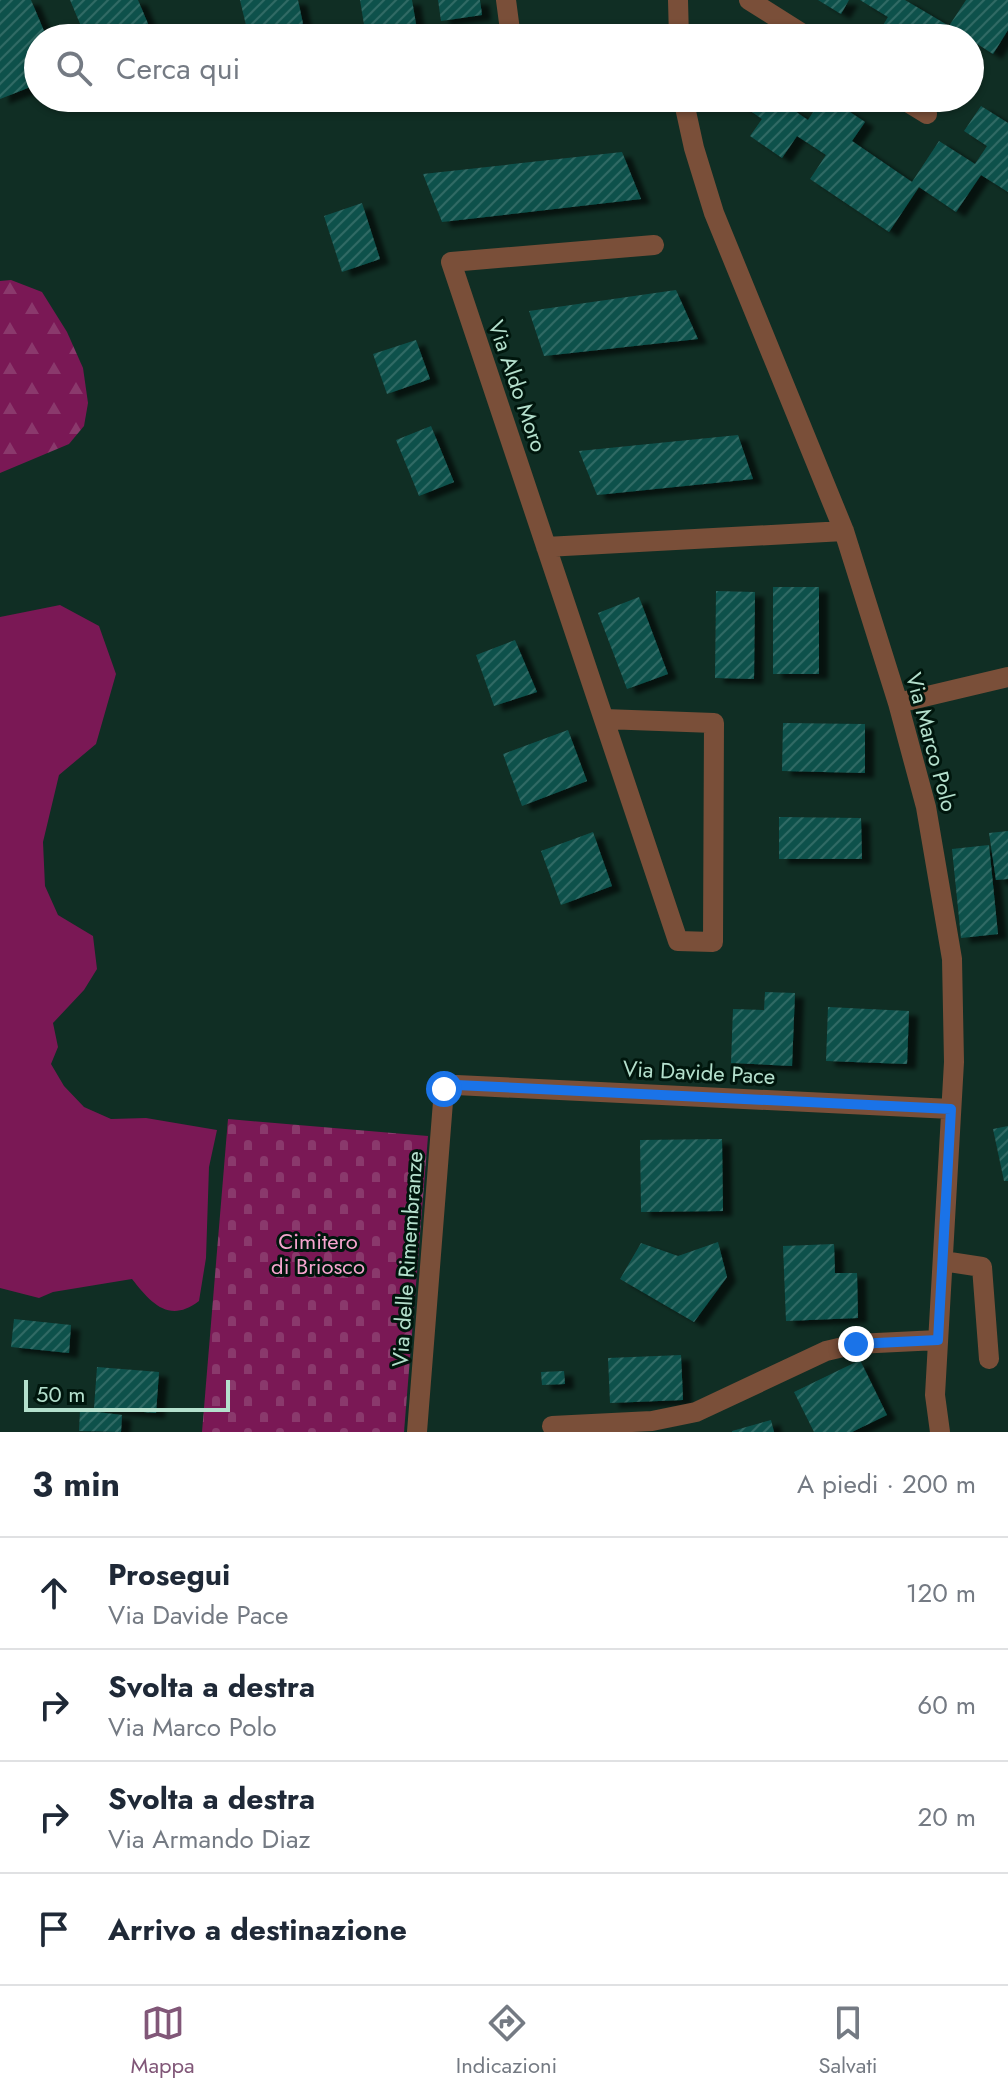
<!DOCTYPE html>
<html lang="it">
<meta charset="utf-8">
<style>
:root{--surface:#fff;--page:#f2f2f3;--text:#1f2937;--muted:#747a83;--line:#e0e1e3;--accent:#815778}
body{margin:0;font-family:Jost,sans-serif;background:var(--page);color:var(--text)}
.scale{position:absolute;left:24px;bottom:20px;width:206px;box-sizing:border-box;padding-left:8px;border:4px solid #b4e0cd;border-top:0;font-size:22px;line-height:28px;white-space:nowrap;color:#b4e0cd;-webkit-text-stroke:6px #00160d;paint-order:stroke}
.stop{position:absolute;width:24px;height:24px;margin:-18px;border:6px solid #1a73e8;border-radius:50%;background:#fff}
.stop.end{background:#1a73e8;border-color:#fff;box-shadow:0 2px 8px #0008}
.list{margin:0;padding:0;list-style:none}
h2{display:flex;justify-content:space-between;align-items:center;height:104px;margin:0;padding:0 32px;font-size:34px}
h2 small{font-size:26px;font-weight:400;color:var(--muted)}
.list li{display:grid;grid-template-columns:52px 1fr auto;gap:24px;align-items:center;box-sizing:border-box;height:112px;padding:0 32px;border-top:2px solid var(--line)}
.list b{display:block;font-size:30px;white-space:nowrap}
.list p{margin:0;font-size:26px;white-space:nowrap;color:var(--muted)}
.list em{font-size:26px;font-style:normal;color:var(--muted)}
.icon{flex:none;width:44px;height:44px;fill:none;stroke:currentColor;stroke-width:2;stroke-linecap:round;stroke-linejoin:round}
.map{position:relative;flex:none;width:1008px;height:1432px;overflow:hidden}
.search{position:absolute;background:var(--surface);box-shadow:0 2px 6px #0004;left:24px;right:24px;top:24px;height:88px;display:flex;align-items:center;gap:20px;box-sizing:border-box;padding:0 28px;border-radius:44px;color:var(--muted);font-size:30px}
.sheet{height:552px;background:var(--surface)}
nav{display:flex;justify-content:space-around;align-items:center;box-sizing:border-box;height:112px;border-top:2px solid var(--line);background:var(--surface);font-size:22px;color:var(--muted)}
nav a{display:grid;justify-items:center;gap:4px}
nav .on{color:var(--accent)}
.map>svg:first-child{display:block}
</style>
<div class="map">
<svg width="1008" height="1432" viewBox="0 0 1008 1432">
<defs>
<pattern id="forest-firs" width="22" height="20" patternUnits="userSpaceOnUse" patternTransform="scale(2)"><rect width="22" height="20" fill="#7a1855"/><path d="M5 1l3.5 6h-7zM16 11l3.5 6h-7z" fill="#8a396c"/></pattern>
<pattern id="cemetery-stones" width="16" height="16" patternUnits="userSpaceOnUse" patternTransform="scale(2)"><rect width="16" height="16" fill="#7a1855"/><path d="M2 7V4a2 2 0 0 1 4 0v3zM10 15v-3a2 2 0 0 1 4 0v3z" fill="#8a396c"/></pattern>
<pattern id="building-hatch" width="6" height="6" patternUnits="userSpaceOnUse" patternTransform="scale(2)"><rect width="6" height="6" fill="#10514c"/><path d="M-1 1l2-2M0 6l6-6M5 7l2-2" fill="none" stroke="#306a65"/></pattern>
<filter id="shadow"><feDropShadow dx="9" dy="5" stdDeviation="2" flood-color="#0009"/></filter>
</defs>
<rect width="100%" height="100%" fill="#102e24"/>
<!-- green -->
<path fill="#7a1855" d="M60,605L99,626L116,674L96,744L59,775L43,842L45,886L58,915L93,936L97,969L84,990L53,1023L58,1047L51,1064L64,1086L84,1107L111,1119L146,1118L217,1130L209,1167L206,1258L199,1301C169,1324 151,1303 132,1279L53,1292L39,1298L0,1288V617Z"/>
<!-- forest -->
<path fill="url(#forest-firs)" d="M11,280L42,292L67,332L83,368L88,403L84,426L69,444L0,473V281Z"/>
<!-- cemetery -->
<path fill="url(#cemetery-stones)" d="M228,1119L428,1136L404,1432H202Z"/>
<!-- building -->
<path fill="url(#building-hatch)" filter="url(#shadow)" d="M0,0H31L47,38H38V84L0,99Z
M70,0H138L154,38H86Z
M240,0H298L306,38H249Z
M360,0H412L416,24L365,31Z
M438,0H480L482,15L441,21Z
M818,0H849L841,14Z
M860,0H905L949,26L966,0H1008V30L993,54L949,26L942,38H882L877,35L888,17Z
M605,26L607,38H543V36Z
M732,98H776L808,120L822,98H829L865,122L852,141L912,182L939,141L975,164L987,146L964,131L981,106L1008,123V192L981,175L956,212L919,187L889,232L810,179L826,155L797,136L782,158L750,136L762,119Z
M622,152L641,199L442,222L423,174Z
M362,203L380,259L342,272L324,216Z
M676,290L698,339L544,356L529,311Z
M416,340L430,379L387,394L373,354Z
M431,426L454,482L419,496L396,440Z
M738,435L753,479L597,495L579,451Z
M773,587H819V674H773Z
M716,591L755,592L754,679L715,678Z
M639,597L668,674L627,689L598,613Z
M515,640L537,692L494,706L476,655Z
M783,723L865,724V773L782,771Z
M568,730L587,781L522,806L503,754Z
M779,817L861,818L862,859H779Z
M1008,831V879L996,880L989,833Z
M593,832L612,886L561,905L541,851Z
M989,845L998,934L961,938L952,849Z
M765,992L795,993L792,1066L731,1063L733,1009L764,1010Z
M828,1007L909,1011L907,1064L826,1061Z
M1008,1126V1181H1004L993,1129Z
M722,1139L723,1211L641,1212L640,1140Z
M718,1242L727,1277L694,1322L620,1279L641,1243L678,1256Z
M834,1244L835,1273H857L858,1318L786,1321L783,1246Z
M14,1319L71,1325L69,1353L11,1347Z
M681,1355L683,1400L610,1403L608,1358Z
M860,1360L887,1415L852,1432H814L794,1392Z
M97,1367L159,1372L156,1413L94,1408Z
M564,1371L565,1384L542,1385L541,1372Z
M80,1410L122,1415L121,1432L79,1431Z
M771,1420L774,1432H732V1431Z"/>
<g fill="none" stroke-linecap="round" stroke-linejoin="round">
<!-- minor -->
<path stroke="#7a4f39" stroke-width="20" d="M506,0L511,38
M678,0L679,38
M749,0L809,38
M683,98L694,148L714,213L844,531L898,703L926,807L952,959L954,1062L935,1395L940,1432
M901,98L927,114
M546,547L844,531
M898,703L1008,677
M604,719L714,723L713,942L678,941L451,262L654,245
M943,1261L982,1267L989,1359
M552,1426L652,1421L696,1412L826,1351L856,1344L938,1340
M417,1432L444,1089L456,1085L951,1109"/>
</g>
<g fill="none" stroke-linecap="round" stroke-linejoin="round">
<!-- route -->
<path stroke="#1a73e8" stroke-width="10" d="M444,1089L456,1085L951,1109L938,1340L856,1344"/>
</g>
<g text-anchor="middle" stroke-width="6" stroke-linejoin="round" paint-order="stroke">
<!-- street labels -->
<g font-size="22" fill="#b4e0cd" stroke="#00160d">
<text transform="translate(518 386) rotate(71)" y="8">Via Aldo Moro</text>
<text transform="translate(932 742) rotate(75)" y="8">Via Marco Polo</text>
<text transform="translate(699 1072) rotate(3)" y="8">Via Davide Pace</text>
<text transform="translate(407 1259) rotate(-86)" y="8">Via delle Rimembranze</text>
</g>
<!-- park labels -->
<g font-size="22" fill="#f6a5cf" stroke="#00160d">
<text x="318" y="1249">Cimitero<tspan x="318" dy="25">di Briosco</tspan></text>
</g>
</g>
</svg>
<div class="scale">50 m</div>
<div class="stop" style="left:444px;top:1089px"></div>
<div class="stop end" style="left:856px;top:1344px"></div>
<div class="search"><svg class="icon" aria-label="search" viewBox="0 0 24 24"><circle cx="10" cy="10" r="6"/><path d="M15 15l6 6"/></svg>Cerca qui</div>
</div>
<section class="sheet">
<h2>3 min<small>A piedi · 200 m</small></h2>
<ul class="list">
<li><svg class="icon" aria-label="ahead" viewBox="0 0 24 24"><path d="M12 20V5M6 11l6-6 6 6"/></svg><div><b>Prosegui</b><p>Via Davide Pace</p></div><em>120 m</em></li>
<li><svg class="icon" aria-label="right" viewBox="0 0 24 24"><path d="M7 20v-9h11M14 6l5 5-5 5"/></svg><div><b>Svolta a destra</b><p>Via Marco Polo</p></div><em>60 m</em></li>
<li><svg class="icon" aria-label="right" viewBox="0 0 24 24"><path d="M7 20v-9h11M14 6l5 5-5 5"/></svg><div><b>Svolta a destra</b><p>Via Armando Diaz</p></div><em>20 m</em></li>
<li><svg class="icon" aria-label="arrive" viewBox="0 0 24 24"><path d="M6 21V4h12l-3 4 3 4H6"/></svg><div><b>Arrivo a destinazione</b></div></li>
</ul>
</section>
<nav>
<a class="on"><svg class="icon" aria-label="map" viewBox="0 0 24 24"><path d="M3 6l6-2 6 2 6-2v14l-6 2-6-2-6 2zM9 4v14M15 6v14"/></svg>Mappa</a>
<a><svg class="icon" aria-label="directions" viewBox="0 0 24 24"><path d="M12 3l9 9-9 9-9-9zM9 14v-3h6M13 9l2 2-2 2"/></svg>Indicazioni</a>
<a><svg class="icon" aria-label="saved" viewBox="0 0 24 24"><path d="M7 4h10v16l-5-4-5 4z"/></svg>Salvati</a>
</nav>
